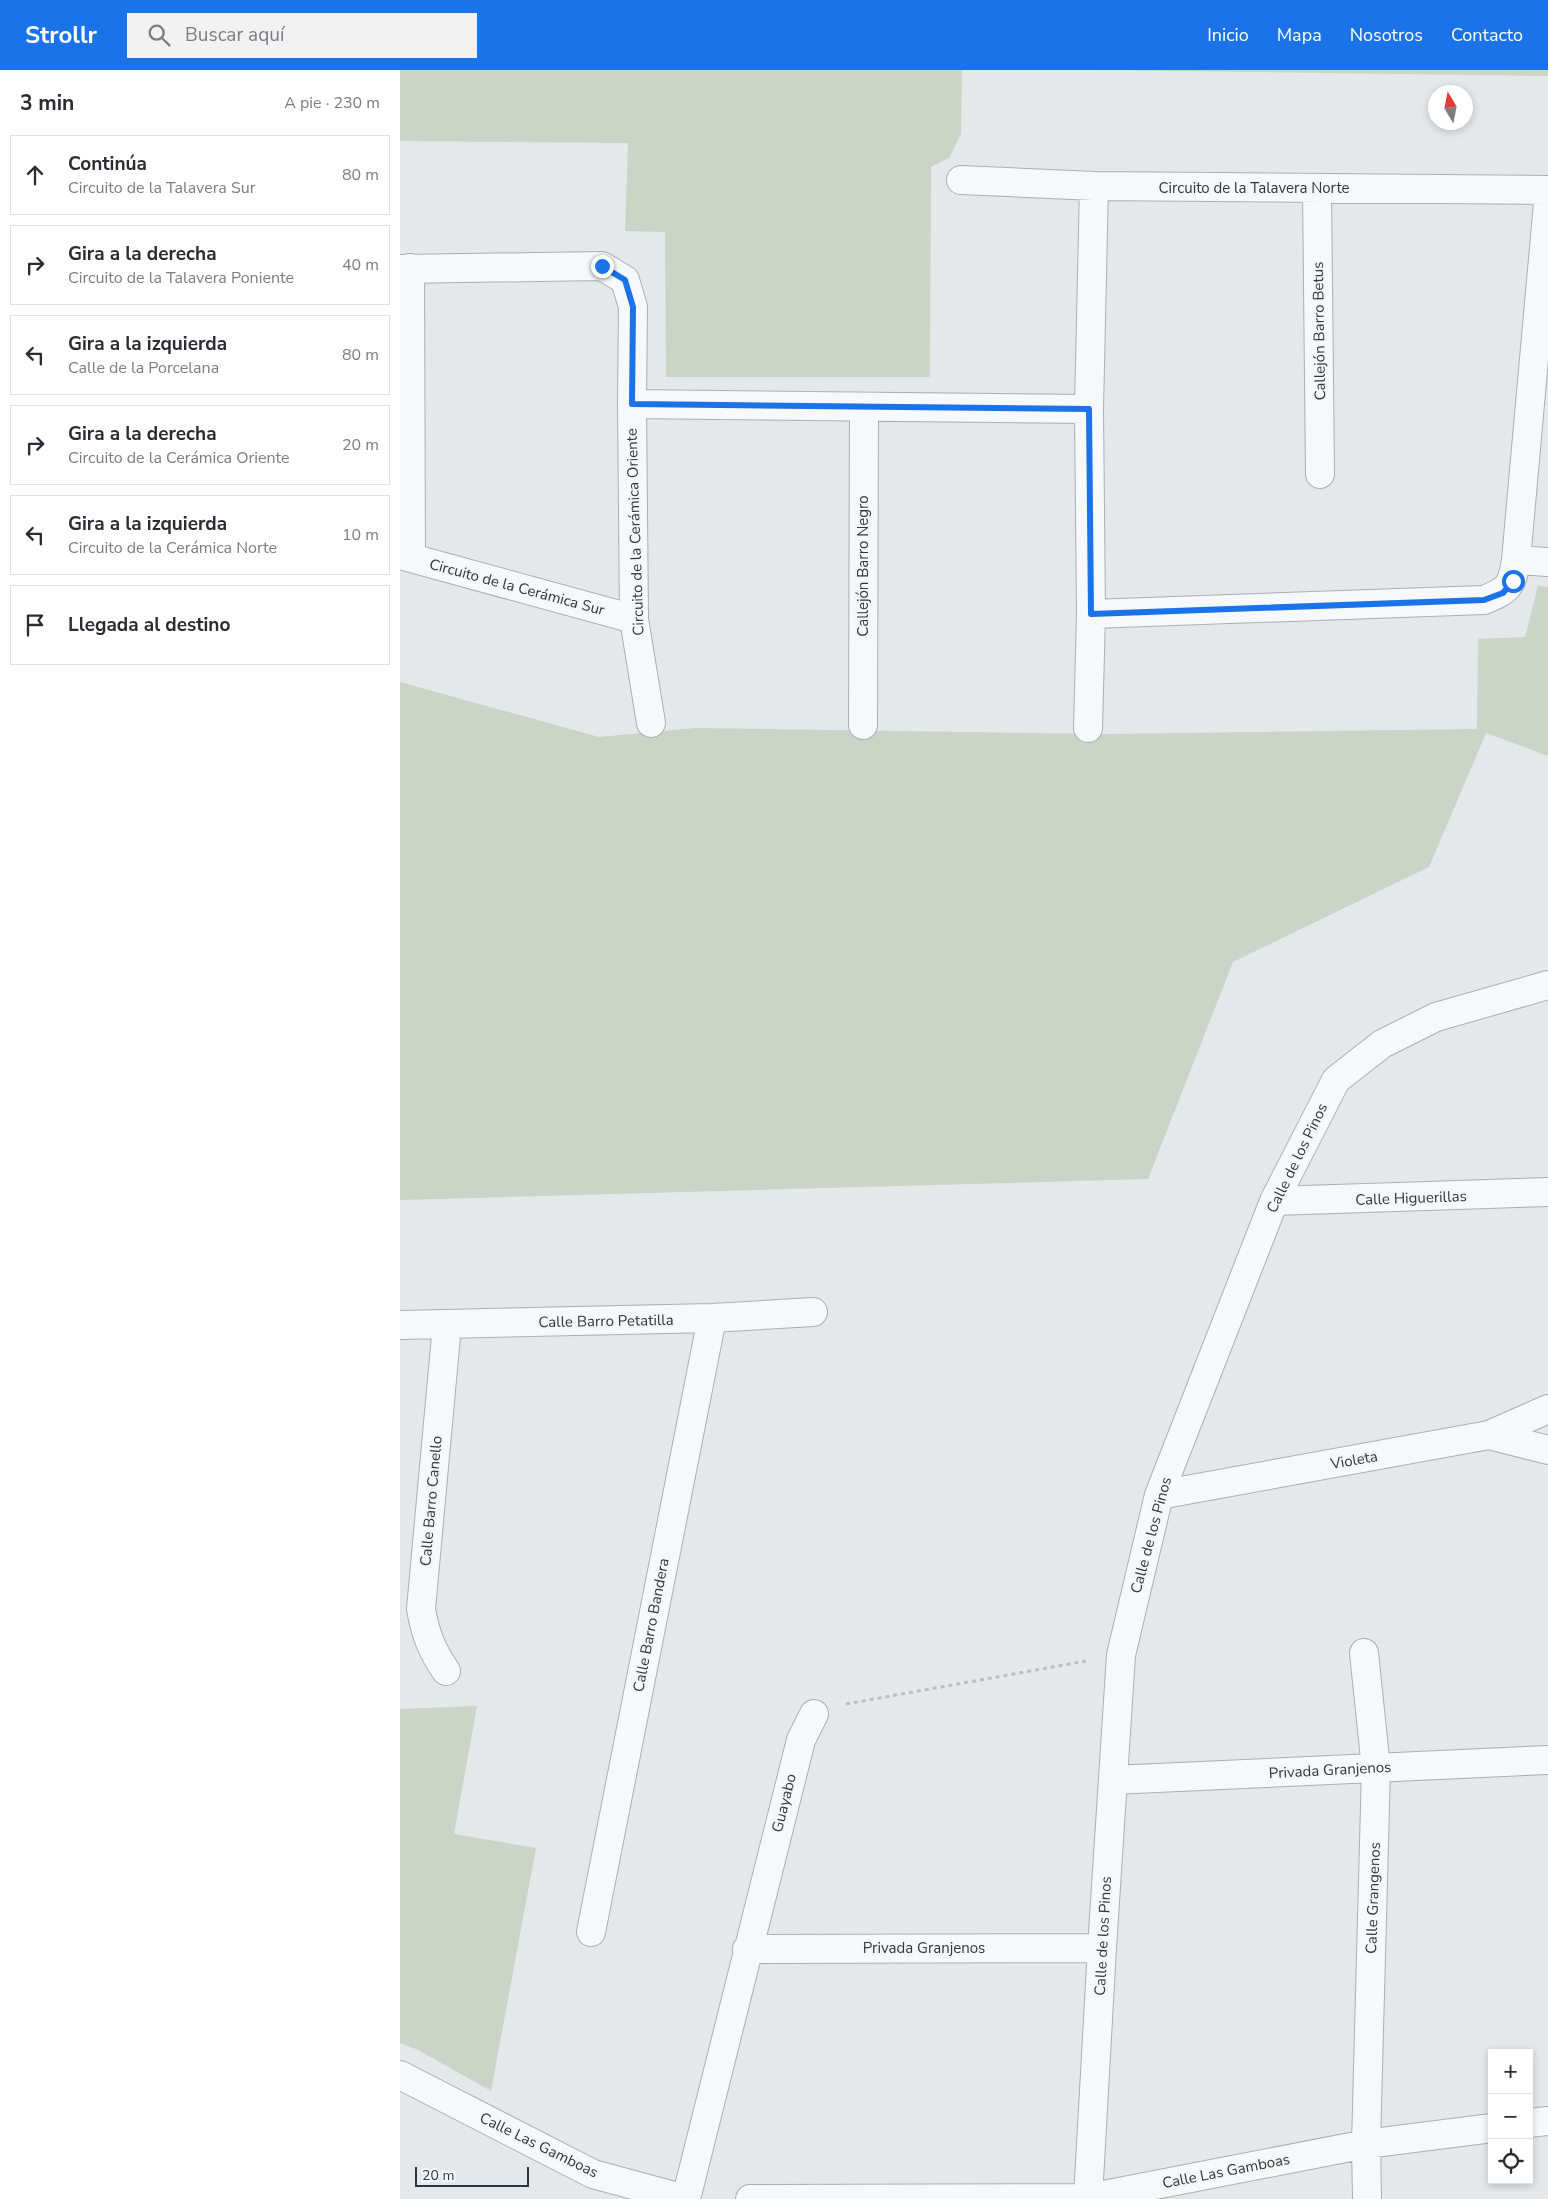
<!DOCTYPE html>
<html lang="es">
<meta charset="utf-8">
<style>
:root{--surface:#fff;--page:#f2f2f3;--text:#2b2b33;--muted:#7c7c81;--line:#e1e1e2;--accent:#1a73e8}
body{margin:0;font-family:"Nunito Sans",sans-serif;background:var(--page);color:var(--text)}
.controls{position:absolute;right:15px;bottom:15px;display:grid;overflow:hidden;border-radius:0px;box-shadow:0 2px 8px #0003}
.controls button{width:45px;height:45px;display:grid;place-items:center;padding:0;border:0;border-bottom:1px solid var(--line);background:var(--surface);color:var(--text);font:25px sans-serif}
.compass{position:absolute;left:1028px;top:15px;width:45px;height:45px;border-radius:50%;background:var(--surface);box-shadow:0 2px 8px #0003;rotate:350deg}
.scale{position:absolute;left:15px;bottom:12px;width:114px;box-sizing:border-box;padding-left:5px;border:2px solid #2d3742;border-top:0;font-size:14px;line-height:18px;white-space:nowrap;color:#2d3742;-webkit-text-stroke:4px #f4f6f8;paint-order:stroke}
.stop{position:absolute;width:15px;height:15px;margin:-11px;border:4px solid #1a73e8;border-radius:50%;background:#fff}
.stop.end{background:#1a73e8;border-color:#fff;box-shadow:0 1px 5px #0008}
.list{margin:0;padding:0;list-style:none}
h2{display:flex;justify-content:space-between;align-items:center;height:65px;margin:0;padding:0 20px;font-size:21px}
h2 small{font-size:16px;font-weight:400;color:var(--muted)}
.list li{display:grid;grid-template-columns:32px 1fr auto;gap:15px;align-items:center;box-sizing:border-box;height:80px;margin:0 10px 10px;padding:0 10px;border:1px solid var(--line);border-radius:0px}
.list b{display:block;font-size:19px;white-space:nowrap}
.list p{margin:0;font-size:16px;white-space:nowrap;color:var(--muted)}
.list em{font-size:16px;font-style:normal;color:var(--muted)}
.icon{flex:none;width:28px;height:28px;fill:none;stroke:currentColor;stroke-width:2;stroke-linecap:round;stroke-linejoin:round}
.map{position:relative;flex:none;width:1148px;height:2129px;overflow:hidden}
header{display:flex;align-items:center;gap:30px;box-sizing:border-box;height:70px;padding:0 25px;background:var(--accent);color:#fff}
header strong{font-size:24px}
nav{display:flex;gap:28px;margin-inline-start:auto;font-size:18px}
.search{width:350px;height:45px;background:var(--page);display:flex;align-items:center;gap:12px;box-sizing:border-box;padding:0 18px;border-radius:0px;color:var(--muted);font-size:19px}
main{display:flex}
aside{flex:1;background:var(--surface)}
.map>svg:first-child{display:block}
</style>
<header>
<strong>Strollr</strong>
<div class="search"><svg class="icon" aria-label="search" viewBox="0 0 24 24"><circle cx="10" cy="10" r="6"/><path d="M15 15l6 6"/></svg>Buscar aquí</div>
<nav><a>Inicio</a><a>Mapa</a><a>Nosotros</a><a>Contacto</a></nav>
</header>
<main>
<aside>
<h2>3 min<small>A pie · 230 m</small></h2>
<ul class="list">
<li><svg class="icon" aria-label="ahead" viewBox="0 0 24 24"><path d="M12 20V5M6 11l6-6 6 6"/></svg><div><b>Continúa</b><p>Circuito de la Talavera Sur</p></div><em>80 m</em></li>
<li><svg class="icon" aria-label="right" viewBox="0 0 24 24"><path d="M7 20v-9h11M14 6l5 5-5 5"/></svg><div><b>Gira a la derecha</b><p>Circuito de la Talavera Poniente</p></div><em>40 m</em></li>
<li><svg class="icon" aria-label="left" viewBox="0 0 24 24"><path d="M17 20v-9H6M10 6l-5 5 5 5"/></svg><div><b>Gira a la izquierda</b><p>Calle de la Porcelana</p></div><em>80 m</em></li>
<li><svg class="icon" aria-label="right" viewBox="0 0 24 24"><path d="M7 20v-9h11M14 6l5 5-5 5"/></svg><div><b>Gira a la derecha</b><p>Circuito de la Cerámica Oriente</p></div><em>20 m</em></li>
<li><svg class="icon" aria-label="left" viewBox="0 0 24 24"><path d="M17 20v-9H6M10 6l-5 5 5 5"/></svg><div><b>Gira a la izquierda</b><p>Circuito de la Cerámica Norte</p></div><em>10 m</em></li>
<li><svg class="icon" aria-label="arrive" viewBox="0 0 24 24"><path d="M6 21V4h12l-3 4 3 4H6"/></svg><div><b>Llegada al destino</b></div></li>
</ul>
</aside>
<div class="map">
<svg width="1148" height="2129" viewBox="0 0 1148 2129">
<rect width="100%" height="100%" fill="#e4e8eb"/>
<!-- green -->
<path fill="#cbd4c6" d="M0,0H562L561,64L549,88L531,97L530,307H266L265,162L225,161L228,73L0,71Z
M696,0H1148V6Z
M1138,516L1148,517V686L1086,663L1029,797L833,892L748,1109L0,1130V612L199,667L296,658L704,664L1077,659L1078,569L1125,567Z
M77,1636L54,1764L136,1778L91,2021L18,1980L0,1973V1639Z"/>
<g fill="none" stroke-linecap="round" stroke-linejoin="round">
<defs>
<path id="minor" d="M561,110L694,116L1148,120
M917,118L920,404
M10,198L11,488
M0,199L202,196L225,210L233,237L232,334L234,549L251,653
M232,334L689,339
M0,485L234,549
M1116,490L1148,492
M691,544L1084,530C1109,520 1112,516 1116,490L1148,133
M463,655L464,337
M688,658L691,544L689,339L694,116
M874,1131L1148,1122
M0,1255L312,1248L413,1242
M1089,1365L1148,1339
M759,1425L1089,1365L1148,1380
M964,1583L976,1698L966,2074L967,2129
M46,1601C32,1581 25,1563 21,1539L47,1255
M713,1710L1148,1690
M191,1862L312,1248
M347,1879L702,1878
M0,2005L193,2104L285,2129
M1129,2053L1148,2051
M688,2128L702,1878L721,1585L759,1425L874,1131L936,1010L982,974L1036,947L1148,915
M286,2129L401,1670L414,1644
M350,2129L688,2128L966,2074L1092,2058"/>
</defs>
<!-- minor casing -->
<use href="#minor" stroke="#a9afb5" stroke-width="30"/>
<!-- path -->
<path stroke="#babec2" stroke-width="3" stroke-dasharray="4 4" stroke-linecap="butt" d="M446,1634L686,1591"/>
<!-- minor -->
<use href="#minor" stroke="#f7f8f9" stroke-width="28"/>
</g>
<g fill="none" stroke-linecap="round" stroke-linejoin="round">
<!-- route -->
<path stroke="#1a73e8" stroke-width="6" d="M202,196L225,210L233,237L232,334L689,339L691,544L1084,530L1103,523L1113,511"/>
</g>
<g text-anchor="middle" stroke-width="5" stroke-linejoin="round" paint-order="stroke">
<!-- street labels -->
<g font-size="15" fill="#2d3742" stroke="#f4f6f8">
<text x="854" y="123">Circuito de la Talavera Norte</text>
<text transform="translate(919 261) rotate(-91)" y="5">Callejón Barro Betus</text>
<text transform="translate(235 462) rotate(-92)" y="5">Circuito de la Cerámica Oriente</text>
<text transform="translate(463 496) rotate(-90)" y="5">Callejón Barro Negro</text>
<text transform="translate(117 517) rotate(15)" y="5">Circuito de la Cerámica Sur</text>
<text transform="translate(897 1088) rotate(-64)" y="5">Calle de los Pinos</text>
<text transform="translate(1011 1128) rotate(-2)" y="5">Calle Higuerillas</text>
<text transform="translate(206 1251) rotate(-1)" y="5">Calle Barro Petatilla</text>
<text transform="translate(954 1390) rotate(-10)" y="5">Violeta</text>
<text transform="translate(31 1431) rotate(-85)" y="5">Calle Barro Canello</text>
<text transform="translate(751 1465) rotate(-75)" y="5">Calle de los Pinos</text>
<text transform="translate(251 1555) rotate(-79)" y="5">Calle Barro Bandera</text>
<text transform="translate(930 1700) rotate(-3)" y="5">Privada Granjenos</text>
<text transform="translate(384 1733) rotate(-76)" y="5">Guayabo</text>
<text transform="translate(973 1828) rotate(-88)" y="5">Calle Grangenos</text>
<text transform="translate(703 1866) rotate(-87)" y="5">Calle de los Pinos</text>
<text x="524" y="1883">Privada Granjenos</text>
<text transform="translate(139 2075) rotate(26)" y="5">Calle Las Gamboas</text>
<text transform="translate(826 2101) rotate(-11)" y="5">Calle Las Gamboas</text>
</g>
</g>
</svg>
<div class="controls">
<button>+</button>
<button>−</button>
<button><svg class="icon" aria-label="locate" viewBox="0 0 24 24"><circle cx="12" cy="12" r="6"/><path d="M12 2v4M12 18v4M2 12h4M18 12h4"/></svg></button>
</div>
<svg class="compass" viewBox="-18 -18 36 36"><path d="M0-13l5 13h-10z" fill="#e53935"/><path d="M0 13l5-13h-10z" fill="#7c7c81"/></svg>
<div class="scale">20 m</div>
<div class="stop" style="left:1113px;top:511px"></div>
<div class="stop end" style="left:202px;top:196px"></div>
</div>
</main>
